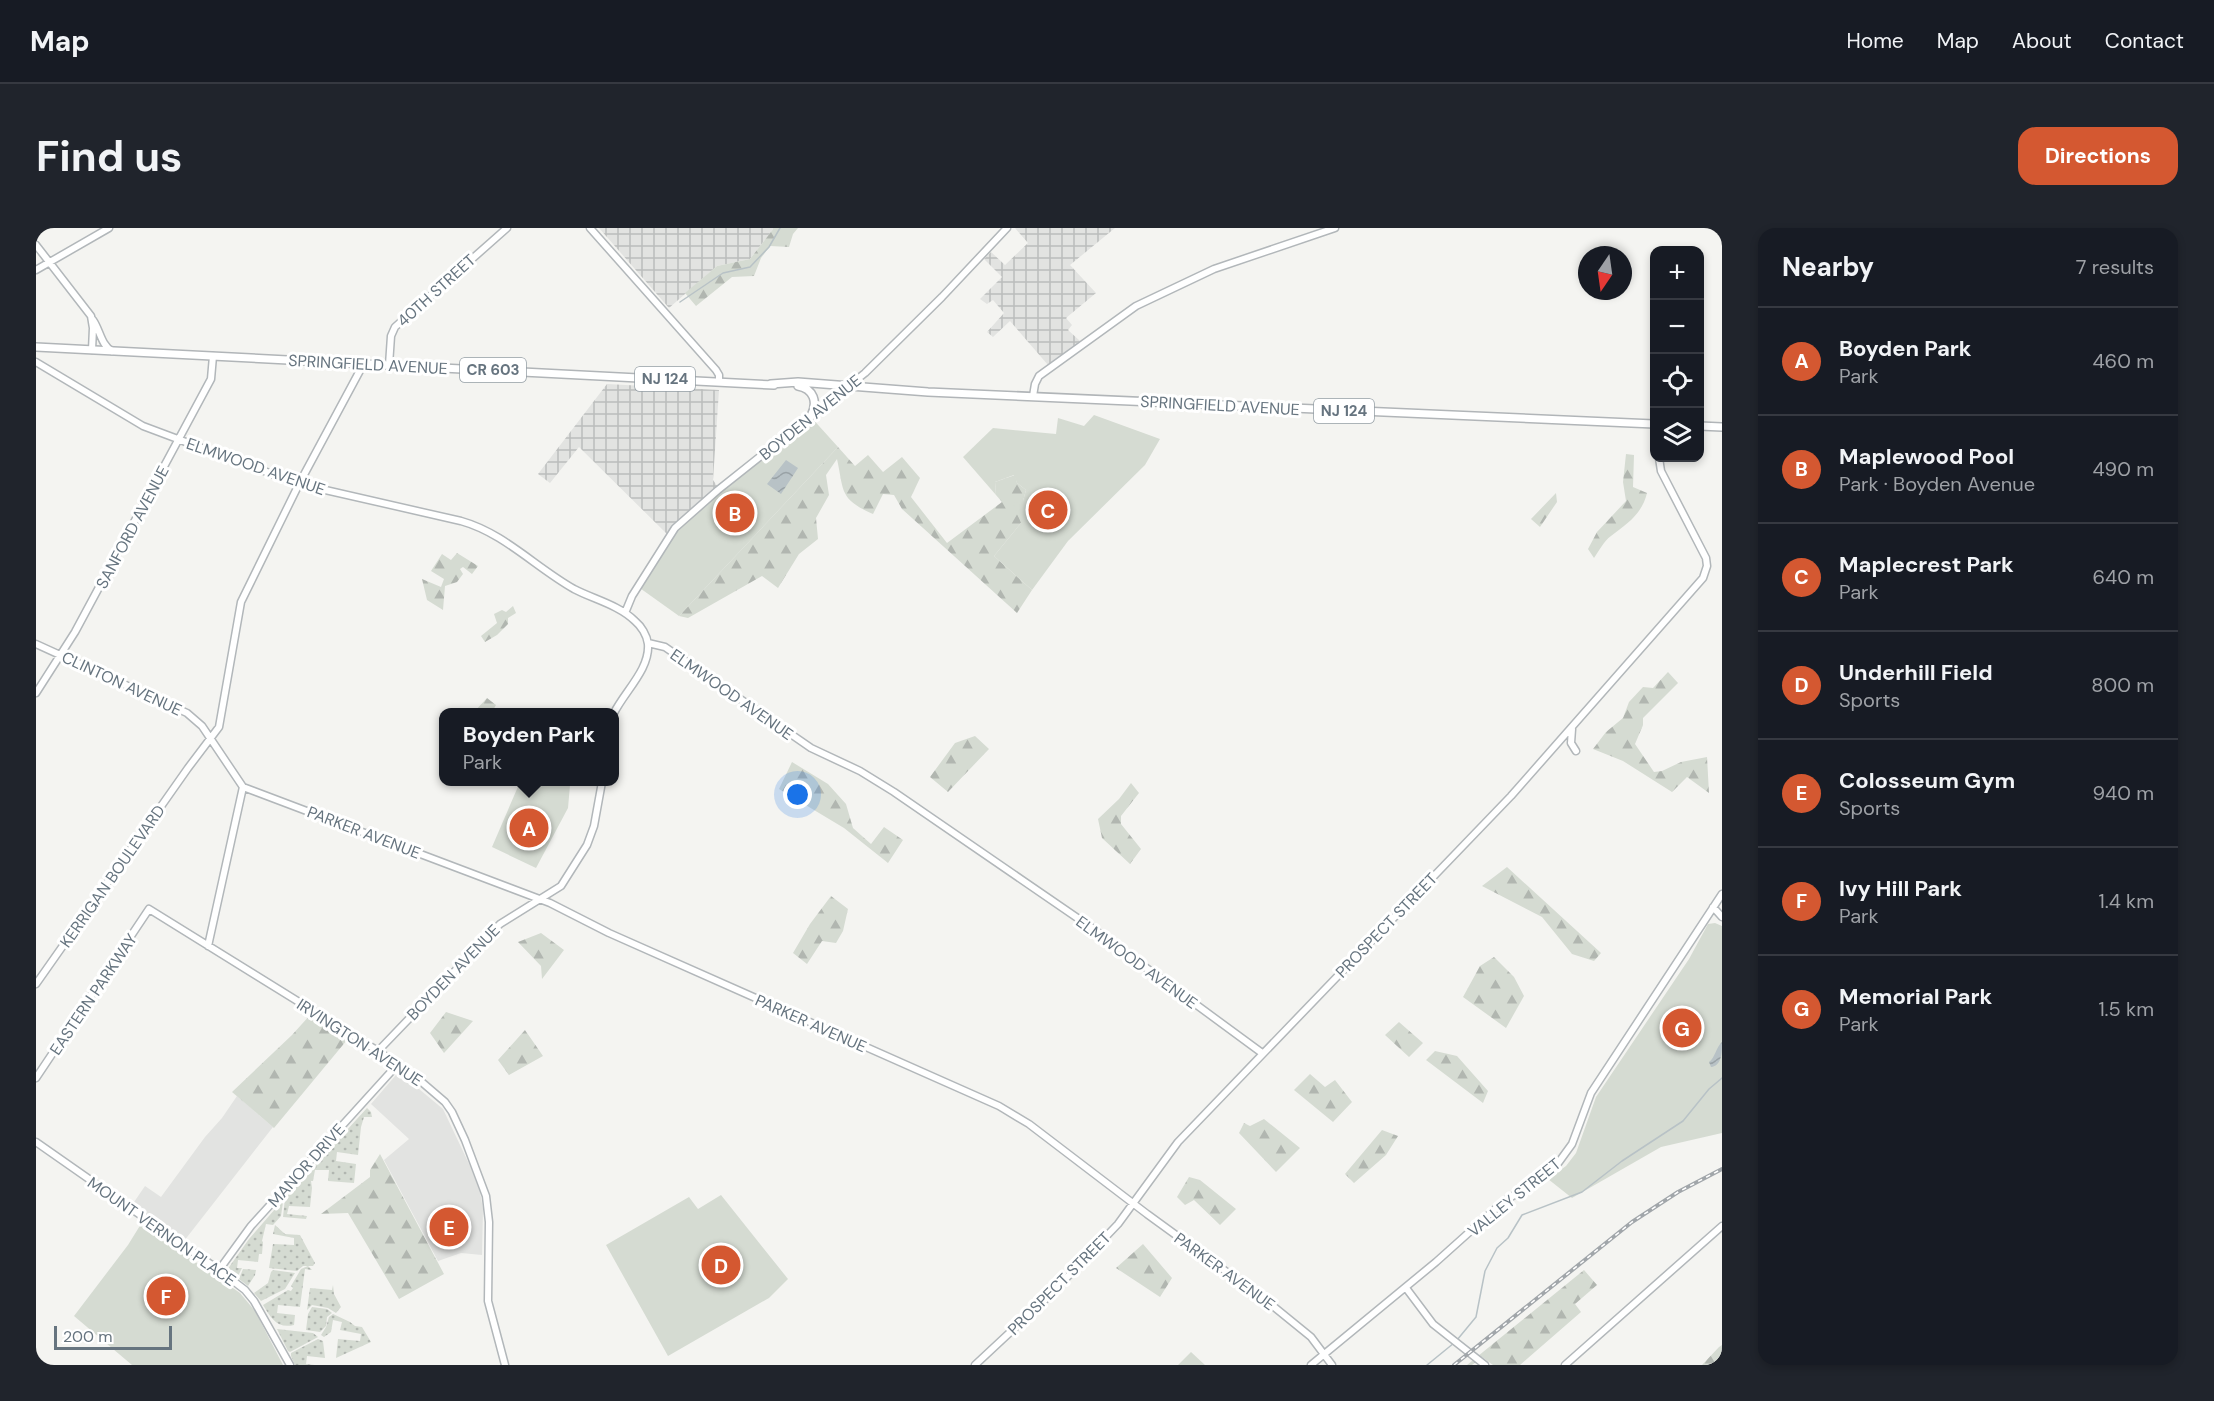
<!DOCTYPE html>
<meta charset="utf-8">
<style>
:root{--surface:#171b24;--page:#20242c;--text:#f1f3f6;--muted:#9ea1a6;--line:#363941;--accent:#d45831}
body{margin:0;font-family:"DM Sans",sans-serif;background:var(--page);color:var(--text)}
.controls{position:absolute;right:18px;top:18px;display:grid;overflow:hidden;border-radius:12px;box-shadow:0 3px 9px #0003}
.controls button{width:54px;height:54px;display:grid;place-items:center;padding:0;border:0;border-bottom:2px solid var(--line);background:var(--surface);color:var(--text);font:30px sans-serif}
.compass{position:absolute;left:1542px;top:18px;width:54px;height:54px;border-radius:50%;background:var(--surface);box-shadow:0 3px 9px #0003;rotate:193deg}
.scale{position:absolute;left:18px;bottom:15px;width:118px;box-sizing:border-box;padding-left:6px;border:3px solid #66747f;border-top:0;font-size:16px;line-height:21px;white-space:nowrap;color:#66747f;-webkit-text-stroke:4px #fff;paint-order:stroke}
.you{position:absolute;left:762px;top:567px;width:21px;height:21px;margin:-15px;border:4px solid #fff;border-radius:50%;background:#1a73e8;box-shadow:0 0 0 9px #1a73e833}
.badge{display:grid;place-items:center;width:39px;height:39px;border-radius:50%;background:var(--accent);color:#fff;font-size:20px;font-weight:700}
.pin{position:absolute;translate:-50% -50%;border:3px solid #fff;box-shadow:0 2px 6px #0006}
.popup{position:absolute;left:403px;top:480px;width:180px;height:78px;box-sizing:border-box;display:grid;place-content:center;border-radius:12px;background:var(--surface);filter:drop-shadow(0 2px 4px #0005);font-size:20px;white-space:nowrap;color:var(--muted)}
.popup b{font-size:22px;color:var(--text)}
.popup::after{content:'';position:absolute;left:50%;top:100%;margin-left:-12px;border:12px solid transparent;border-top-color:var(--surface)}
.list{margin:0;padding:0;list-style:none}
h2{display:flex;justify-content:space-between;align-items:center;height:78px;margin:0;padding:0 24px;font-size:26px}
h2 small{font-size:20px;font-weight:400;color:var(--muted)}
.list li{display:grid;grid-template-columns:39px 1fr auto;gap:18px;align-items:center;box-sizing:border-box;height:108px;padding:0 24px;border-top:2px solid var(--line)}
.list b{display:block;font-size:22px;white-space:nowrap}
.list p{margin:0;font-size:20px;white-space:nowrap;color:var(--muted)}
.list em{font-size:20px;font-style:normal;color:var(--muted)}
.icon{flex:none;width:33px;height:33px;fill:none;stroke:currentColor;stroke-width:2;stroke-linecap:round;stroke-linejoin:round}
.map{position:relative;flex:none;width:1686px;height:1137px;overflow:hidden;border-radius:18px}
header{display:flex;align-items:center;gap:36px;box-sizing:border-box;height:84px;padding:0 30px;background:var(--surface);border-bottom:2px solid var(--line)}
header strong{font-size:28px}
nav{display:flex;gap:33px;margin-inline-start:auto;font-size:21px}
.intro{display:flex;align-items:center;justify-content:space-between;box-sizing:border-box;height:144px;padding:0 36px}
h1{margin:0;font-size:42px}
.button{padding:15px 27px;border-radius:18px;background:var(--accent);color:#fff;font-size:21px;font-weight:700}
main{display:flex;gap:36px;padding:0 36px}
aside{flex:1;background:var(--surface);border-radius:18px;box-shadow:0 3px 9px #0003}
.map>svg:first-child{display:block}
</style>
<header>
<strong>Map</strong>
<nav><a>Home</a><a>Map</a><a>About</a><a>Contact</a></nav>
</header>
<div class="intro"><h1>Find us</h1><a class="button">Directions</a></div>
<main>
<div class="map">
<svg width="1686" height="1137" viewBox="0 0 1686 1137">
<defs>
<pattern id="industrial-grid" width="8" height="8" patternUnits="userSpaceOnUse" patternTransform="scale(1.5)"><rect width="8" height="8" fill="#e2e3e1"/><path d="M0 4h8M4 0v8" fill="none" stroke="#bbbdbc"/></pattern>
<pattern id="grass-dots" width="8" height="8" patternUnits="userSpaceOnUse" patternTransform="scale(1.5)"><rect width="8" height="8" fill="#d5dbd2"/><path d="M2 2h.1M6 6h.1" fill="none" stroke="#b1b6b0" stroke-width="1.8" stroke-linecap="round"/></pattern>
<pattern id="forest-firs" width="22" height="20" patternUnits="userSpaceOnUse" patternTransform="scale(1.5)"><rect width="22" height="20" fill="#d5dbd2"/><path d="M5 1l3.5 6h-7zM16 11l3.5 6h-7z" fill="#b1b6b0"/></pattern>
<pattern id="water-waves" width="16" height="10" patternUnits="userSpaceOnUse" patternTransform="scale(1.5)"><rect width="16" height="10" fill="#b8c2c6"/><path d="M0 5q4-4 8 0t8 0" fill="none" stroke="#99a2a6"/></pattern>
</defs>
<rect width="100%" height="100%" fill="#f4f4f1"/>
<!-- built -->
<path fill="#e2e3e1" d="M365,846L407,881L434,938L444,964L447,981L446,1027L425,1025L402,1033L348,932L373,911L335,876L360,847Z
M201,868L237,899L148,1013L96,977L109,958L125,969L169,909L186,890Z"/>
<!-- industrial -->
<path fill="url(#industrial-grid)" d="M563,0H738L714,31L681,38L633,80Z
M979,0H1079L1034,37L1060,65L1030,90L1036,97L1032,102L1044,113L1012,137L974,93L957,109L951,104L968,85L957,72L951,76L944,71L966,49L948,31L955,24L969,37L992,15Z
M571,156L683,162L677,252L684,262L633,308L543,219L514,255L502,246Z"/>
<!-- grass -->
<path fill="url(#grass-dots)" d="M331,880L335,884L336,889H328L325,899L322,927L301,924L300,933L320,936L318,955L292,953L293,942H279L277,953H275L276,960L274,979L253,978L251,986L271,988L270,991L247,989L249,970Z
M246,973L247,974L245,988L237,997L230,996L226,1013L227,1014L226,1026H223L222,1034L202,1032L201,1040H206L201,1050L191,1042L213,1011Z
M239,997L249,1006L264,1007L279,1035L277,1038H267L261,1043L233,1040L237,1016L258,1017V1010L237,1006Z
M272,1038L276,1042L269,1041L264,1079L242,1077L241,1085L259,1087L258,1097C241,1101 235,1090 227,1077L252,1062L255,1063L257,1060L255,1058L265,1041Z
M207,1041L220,1042L219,1047L212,1058L203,1051Z
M237,1042L259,1045L249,1061L225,1073L218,1065L232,1055L235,1044Z
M297,1057L298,1066L305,1079L300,1085L292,1080L276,1077L271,1082L274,1060L296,1062Z
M276,1079L291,1081L296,1085L291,1089L290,1098L284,1104L270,1102L272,1086Z
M297,1086L314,1094L319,1098L326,1099L335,1114L300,1130L302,1111L324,1113L325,1106L304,1102L306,1094L297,1092L295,1104L288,1109L285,1107L290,1099L293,1089Z
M241,1101L277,1105L282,1109L254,1124L252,1123Z
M282,1111L287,1113L289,1130L271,1128L270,1136L279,1137H259L255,1128V1125Z"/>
<!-- forest -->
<path fill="url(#forest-firs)" d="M738,0H762L757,6L753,19L734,18L725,30L718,48L696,49L660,78L649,65L681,38L714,31Z
M802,219L819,238L832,227L847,244L866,229L884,250L875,269L911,315L966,274L960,267L959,254L979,247L981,255L990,262L987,273L985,295L958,328L996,362L981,385L866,281L858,267L847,266L837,286C803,271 808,263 801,231L790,247L793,267L780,290L782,311L763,326L742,360L726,348L652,390L643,388Z
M1590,226L1598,227L1597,259L1611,265C1606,286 1591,296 1575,308C1568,313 1563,323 1558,330L1552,321L1561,304L1590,273L1587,254Z
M1520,265L1521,274L1504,299L1495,291Z
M421,325L442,338L436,346L427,339L424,341L427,346L421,354L409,358L407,382L391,372L386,351L405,359L408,351L395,343L406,326L415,332Z
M477,378L480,385L472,390V396L461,407L449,414L445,408L461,395L458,386L466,382L470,384Z
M1632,444L1642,455L1607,490V497L1599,516L1618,544L1626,543L1645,534L1671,529L1673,565L1651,549L1636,564L1587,533L1557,521L1570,504L1587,490L1593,474L1607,459L1617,460Z
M451,470L460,477L456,484H438Z
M939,508L953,521L912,564L894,549L919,515Z
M756,534L792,556L810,576L817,600L835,616L848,599L867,612L852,635L808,600L743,561Z
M1095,555L1103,565L1085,588V596L1105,621L1094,636L1066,610L1062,591L1083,571Z
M1471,639L1565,725L1558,733L1536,726L1506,689L1446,658Z
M795,668L812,681L807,703L800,715L786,713L771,736L757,725L774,696Z
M505,705L528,722L506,751L505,738L482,714Z
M1458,729L1478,749L1488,768L1470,800L1427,769L1444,738Z
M410,784L437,793L408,825L394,805Z
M275,786L311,812L238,900L196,864L256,807Z
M1363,794L1387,815L1373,829L1349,807Z
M489,802L507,828L473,847L462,832Z
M1399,823L1421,828L1452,863L1447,875L1390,832Z
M1274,846L1289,859L1299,852L1316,874L1297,894L1258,862Z
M1228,891L1264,920L1240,944L1203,905L1208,895L1214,898Z
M1346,902L1362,908L1350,927L1318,955L1309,946Z
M344,926L408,1046L363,1071L312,985L285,986L334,949V942Z
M1153,949L1164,952L1200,981L1184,997L1158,972L1149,977L1141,969Z
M1107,1016L1136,1050L1124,1069L1080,1040Z
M1548,1042L1561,1057L1539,1076L1545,1084L1484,1137H1457L1446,1129L1436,1137H1431Z
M1686,1117L1685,1137H1666L1683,1119Z"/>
<!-- green -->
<path fill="#d5dbd2" d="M1058,187L1124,211L1109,237L1032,313L996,362L958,328L985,295L977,275L987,273L990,262L981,255L978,247L959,254L960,267L927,229L957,200L1020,206L1022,190L1048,198Z
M774,188L802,219L643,388L601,358L633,308L684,262Z
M484,554H528L534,557L532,580L500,640L456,619Z
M1679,695L1686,698V905L1625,919L1536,970L1512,951L1530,938L1540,925L1560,869L1653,731L1672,696Z
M685,967L752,1051L733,1070L632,1128L570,1017L653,969L662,981Z
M105,996L204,1065L219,1083L247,1137H96L38,1088L92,1017Z
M1155,1124L1169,1137H1142Z"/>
<!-- water -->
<path fill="url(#water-waves)" d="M750,232L762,240L745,266L731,256Z
M1686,814C1686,824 1686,838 1675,839L1673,834C1679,830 1680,819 1686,814Z"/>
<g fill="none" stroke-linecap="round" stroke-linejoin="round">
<!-- stream -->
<path stroke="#b8c2c6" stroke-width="1.5" d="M644,74L687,45L714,39L733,19L744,0
M1421,1112L1440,1089L1449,1043L1461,1020L1472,1010L1486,987L1546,964L1586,933L1647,893L1673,861L1686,850
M1391,1137L1418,1115"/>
<defs>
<path id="secondary" d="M554,0L680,142L683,147V154
M0,17L55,88L57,100L56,122
M0,42L73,0
M57,92C64,102 65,117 76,123
M0,134L107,198L139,210L263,256L425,293C468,305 499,339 538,361C557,371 583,377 599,393C605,398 611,407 612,416C614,441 589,463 578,485
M353,137L355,108L359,99L471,0
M997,168L999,156L1003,148L1100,78L1178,41L1299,0
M589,385L596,368L639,300L682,262L829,145L906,69L971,0
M612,415L629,419L775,520L824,543L858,564L1056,700L1226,825
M0,416L151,485L166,498L207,559
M0,465L39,404L175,151L177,128
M1536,501L1535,515L1540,523
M207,559L514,675L573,705L963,878L993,896L1111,986L1232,1074L1275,1109L1296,1137
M1677,679L1686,689
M172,718L207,559
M0,756L152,540L183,499L205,374L263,256L328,135
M342,823L464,696L525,658L551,617L558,598L566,554
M0,850L113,681L342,823L381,850L409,874L416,884L429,912L450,968L453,994L452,1073L469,1137
M0,914L183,1042L209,1062L218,1073L254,1137
M183,1042L215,998L362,836
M1370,1060L1397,1096L1449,1137
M939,1137L1015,1066L1082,996L1142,914L1475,568L1667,350L1671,338L1670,330L1625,243L1623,230
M1275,1137L1400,1034L1467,974L1504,951L1520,938L1536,916L1555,865L1686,666
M1529,1137L1686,998"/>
<path id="primary" d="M0,119L738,157
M735,156L762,154L892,164L1618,196
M762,158C778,161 782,174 775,188
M1664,198L1686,199"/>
</defs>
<!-- secondary casing -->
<use href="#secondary" stroke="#b2b7ba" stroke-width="9"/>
<!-- primary casing -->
<use href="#primary" stroke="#b1b5b8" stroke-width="10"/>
<!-- secondary -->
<use href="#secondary" stroke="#fff" stroke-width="6"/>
<!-- primary -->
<use href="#primary" stroke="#fff" stroke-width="7"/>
<defs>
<path id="rail" d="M1418,1137L1596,994L1642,964L1686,941"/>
</defs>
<!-- rail casing -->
<use href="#rail" stroke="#a1a6aa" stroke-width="4"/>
<!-- rail -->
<use href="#rail" stroke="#fff" stroke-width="1.5" stroke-dasharray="4.5" stroke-linecap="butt"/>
</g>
<g text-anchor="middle" stroke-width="6" stroke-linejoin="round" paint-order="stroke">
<!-- shield labels -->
<g fill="#fff" stroke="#949ea5" stroke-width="1.5">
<rect x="424" y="130" width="66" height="24" rx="4.5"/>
<rect x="599" y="139" width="60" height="24" rx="4.5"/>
<rect x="1278" y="171" width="60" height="24" rx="4.5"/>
</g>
<g font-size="15" font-weight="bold" fill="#66747f">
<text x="457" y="147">CR 603</text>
<text x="629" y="156">NJ 124</text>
<text x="1308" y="188">NJ 124</text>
</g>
<!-- street labels -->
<g font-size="16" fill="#66747f" stroke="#fff">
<text transform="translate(400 62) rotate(-42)" y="6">40TH STREET</text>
<text transform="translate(332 136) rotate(3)" y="6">SPRINGFIELD AVENUE</text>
<text transform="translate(1184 177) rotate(3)" y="6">SPRINGFIELD AVENUE</text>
<text transform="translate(774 189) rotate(-39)" y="6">BOYDEN AVENUE</text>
<text transform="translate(220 238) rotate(19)" y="6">ELMWOOD AVENUE</text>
<text transform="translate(96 299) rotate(-62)" y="6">SANFORD AVENUE</text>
<text transform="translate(86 455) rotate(25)" y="6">CLINTON AVENUE</text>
<text transform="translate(696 466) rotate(35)" y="6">ELMWOOD AVENUE</text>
<text transform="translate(328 604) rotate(21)" y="6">PARKER AVENUE</text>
<text transform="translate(76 648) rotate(-55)" y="6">KERRIGAN BOULEVARD</text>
<text transform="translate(1350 697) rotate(-46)" y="6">PROSPECT STREET</text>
<text transform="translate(1101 734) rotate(36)" y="6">ELMWOOD AVENUE</text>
<text transform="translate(417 744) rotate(-46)" y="6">BOYDEN AVENUE</text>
<text transform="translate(57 766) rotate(-56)" y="6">EASTERN PARKWAY</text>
<text transform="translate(775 795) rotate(24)" y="6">PARKER AVENUE</text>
<text transform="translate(324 814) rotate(33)" y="6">IRVINGTON AVENUE</text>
<text transform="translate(270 937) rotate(-48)" y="6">MANOR DRIVE</text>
<text transform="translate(1478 969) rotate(-39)" y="6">VALLEY STREET</text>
<text transform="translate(126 1003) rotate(35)" y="6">MOUNT VERNON PLACE</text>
<text transform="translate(1189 1043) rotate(36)" y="6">PARKER AVENUE</text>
<text transform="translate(1023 1055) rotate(-45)" y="6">PROSPECT STREET</text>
</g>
</g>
</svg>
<div class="controls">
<button>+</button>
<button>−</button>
<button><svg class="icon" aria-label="locate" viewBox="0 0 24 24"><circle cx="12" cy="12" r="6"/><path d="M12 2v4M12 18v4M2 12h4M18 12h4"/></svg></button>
<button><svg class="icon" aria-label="layers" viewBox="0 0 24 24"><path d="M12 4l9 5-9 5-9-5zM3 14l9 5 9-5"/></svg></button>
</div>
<svg class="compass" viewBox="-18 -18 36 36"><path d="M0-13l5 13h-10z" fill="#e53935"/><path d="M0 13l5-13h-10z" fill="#9ea1a6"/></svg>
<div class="scale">200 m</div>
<div class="you"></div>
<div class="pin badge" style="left:493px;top:600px">A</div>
<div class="popup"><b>Boyden Park</b>Park</div>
<div class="pin badge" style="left:699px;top:285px">B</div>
<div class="pin badge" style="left:1012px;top:282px">C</div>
<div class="pin badge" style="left:685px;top:1037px">D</div>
<div class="pin badge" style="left:413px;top:999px">E</div>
<div class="pin badge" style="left:130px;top:1068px">F</div>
<div class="pin badge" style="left:1646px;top:800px">G</div>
</div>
<aside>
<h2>Nearby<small>7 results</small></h2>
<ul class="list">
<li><span class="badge">A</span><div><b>Boyden Park</b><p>Park</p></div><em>460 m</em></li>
<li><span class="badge">B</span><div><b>Maplewood Pool</b><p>Park · Boyden Avenue</p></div><em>490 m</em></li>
<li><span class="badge">C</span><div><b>Maplecrest Park</b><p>Park</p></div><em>640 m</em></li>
<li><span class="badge">D</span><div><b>Underhill Field</b><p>Sports</p></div><em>800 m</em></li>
<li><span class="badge">E</span><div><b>Colosseum Gym</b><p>Sports</p></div><em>940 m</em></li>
<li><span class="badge">F</span><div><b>Ivy Hill Park</b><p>Park</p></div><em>1.4 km</em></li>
<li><span class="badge">G</span><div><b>Memorial Park</b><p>Park</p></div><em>1.5 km</em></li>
</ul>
</aside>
</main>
